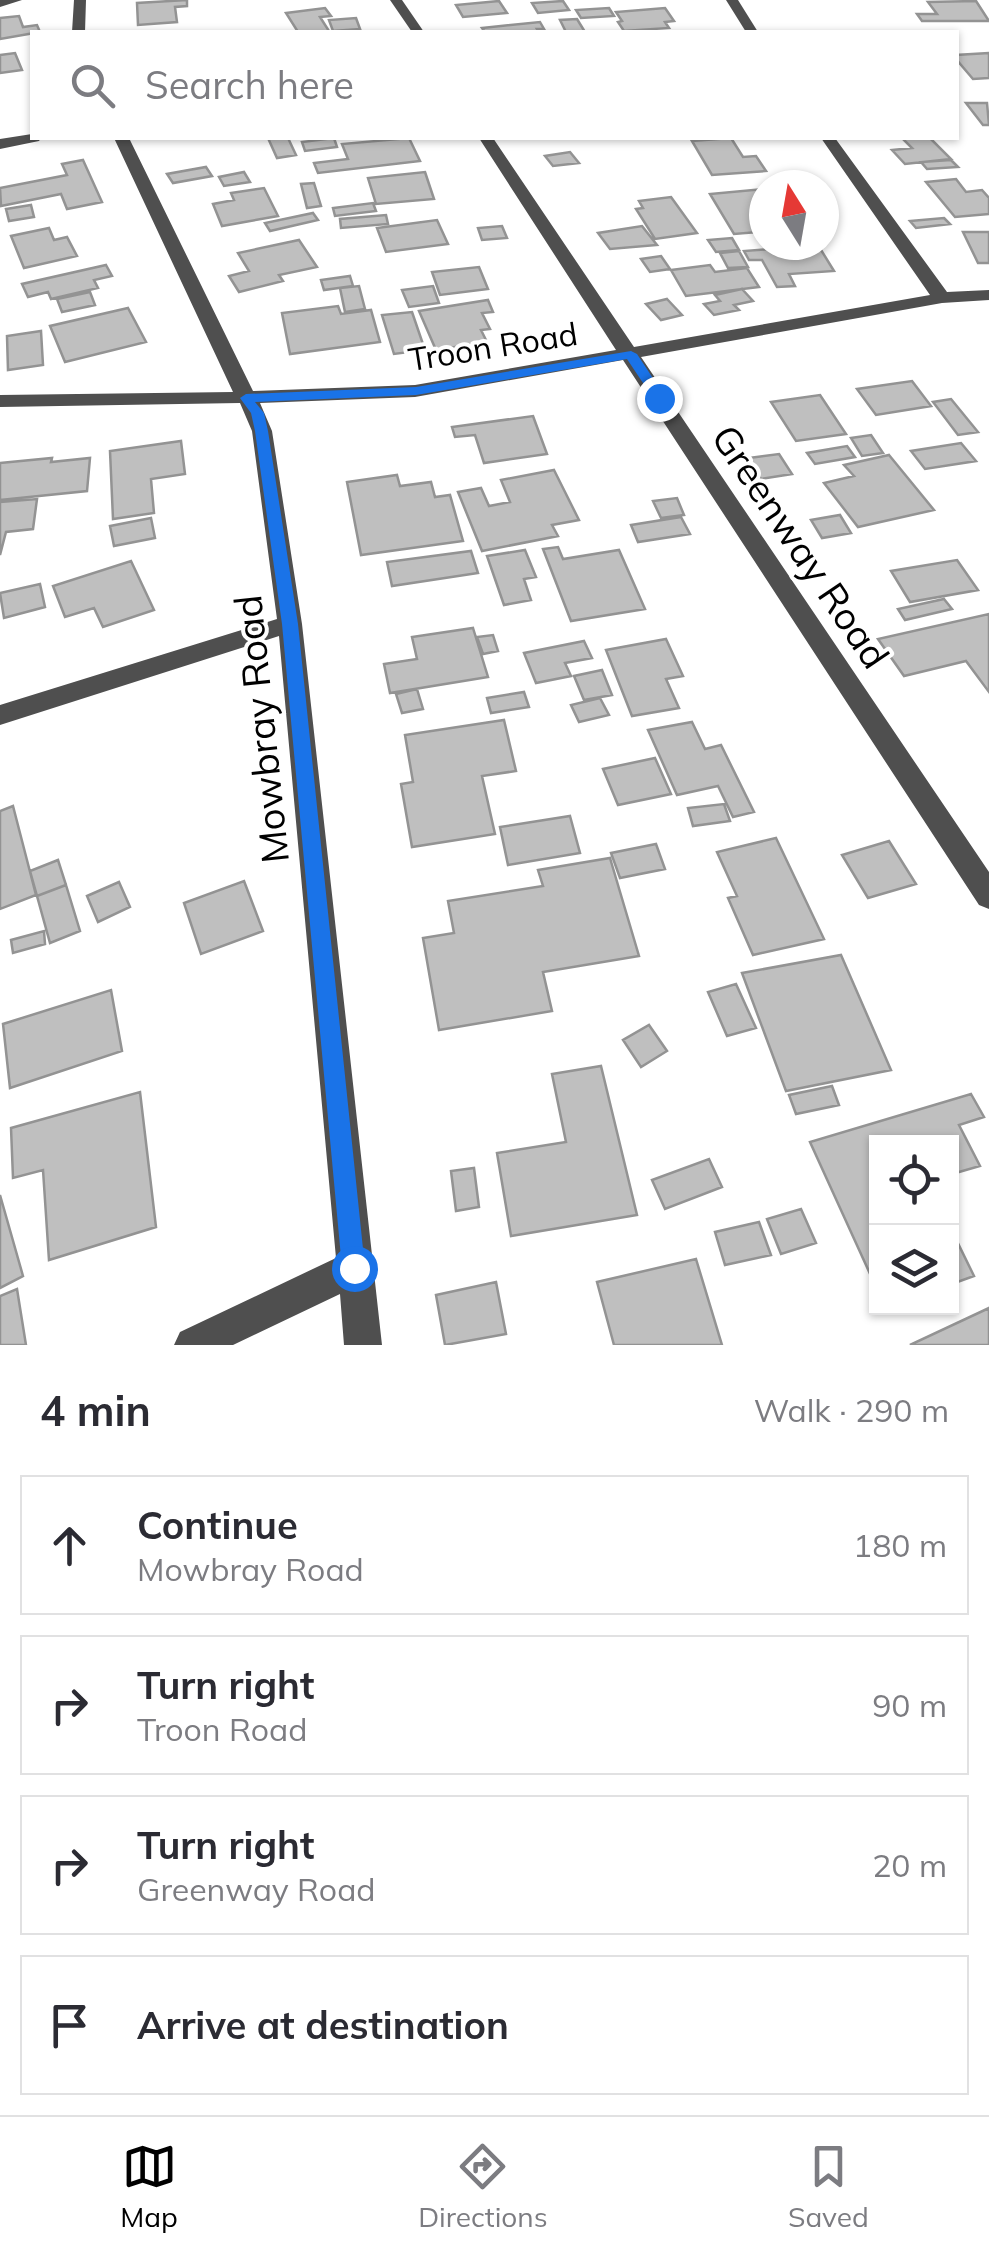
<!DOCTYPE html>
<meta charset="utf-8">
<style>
:root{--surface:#fff;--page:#f2f2f3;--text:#2b2b33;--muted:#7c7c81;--line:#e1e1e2;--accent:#000}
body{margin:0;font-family:Mulish,sans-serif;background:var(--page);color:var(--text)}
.controls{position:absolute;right:30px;bottom:30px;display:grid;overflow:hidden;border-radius:0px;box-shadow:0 2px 8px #0004}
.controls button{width:90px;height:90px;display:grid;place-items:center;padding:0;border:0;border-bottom:2px solid var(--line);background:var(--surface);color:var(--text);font:50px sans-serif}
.compass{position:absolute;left:749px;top:170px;width:90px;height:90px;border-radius:50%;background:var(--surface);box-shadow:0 2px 8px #0004;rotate:349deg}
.stop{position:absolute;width:30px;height:30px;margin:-22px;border:8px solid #1a73e8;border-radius:50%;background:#fff}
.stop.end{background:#1a73e8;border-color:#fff;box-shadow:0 2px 10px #0008}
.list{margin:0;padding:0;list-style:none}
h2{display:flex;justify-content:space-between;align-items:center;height:130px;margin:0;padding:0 40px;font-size:42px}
h2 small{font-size:32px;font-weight:400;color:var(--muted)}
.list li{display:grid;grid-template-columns:65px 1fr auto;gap:30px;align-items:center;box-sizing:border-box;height:140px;margin:0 20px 20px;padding:0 20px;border:2px solid var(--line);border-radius:0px}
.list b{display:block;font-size:38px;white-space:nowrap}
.list p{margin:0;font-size:32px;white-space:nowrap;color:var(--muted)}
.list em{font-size:32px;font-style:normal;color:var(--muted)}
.icon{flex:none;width:55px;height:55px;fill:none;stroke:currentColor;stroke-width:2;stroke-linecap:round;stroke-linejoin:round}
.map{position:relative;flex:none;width:989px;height:1345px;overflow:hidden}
.search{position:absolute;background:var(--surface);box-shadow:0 2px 8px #0004;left:30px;right:30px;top:30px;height:110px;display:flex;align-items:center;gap:25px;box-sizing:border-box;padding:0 35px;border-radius:0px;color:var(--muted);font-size:38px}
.sheet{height:770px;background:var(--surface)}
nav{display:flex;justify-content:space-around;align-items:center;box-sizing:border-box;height:140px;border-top:2px solid var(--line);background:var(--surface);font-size:28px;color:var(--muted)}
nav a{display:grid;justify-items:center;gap:5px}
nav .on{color:var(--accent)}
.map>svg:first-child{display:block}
</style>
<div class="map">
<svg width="989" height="1345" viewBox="0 0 989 1345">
<rect width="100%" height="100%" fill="#fff"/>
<!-- building -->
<path fill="#bfbfbf" stroke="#939393" stroke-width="2.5" d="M187,0V6L175,7L177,22L138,25L137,3Z
M499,1L507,13L463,17L456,5Z
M563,1L569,10L538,13L532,3Z
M976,1L989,21H922L917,14H937L928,2Z
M325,8L331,16L320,17L329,31L298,32L286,13Z
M609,8L614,16L581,18L576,10Z
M665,8L674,21L665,22L669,28L624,31L618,22L622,21L616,12Z
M19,16L23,27L37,25L40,32L0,39V18Z
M356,18L360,29L333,31L329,20Z
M577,19L585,32H566L560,20Z
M540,22L544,29H537L539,32H485L482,28Z
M15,53L22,70L0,73V55Z
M989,53V78L973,79L956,59V55Z
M966,103H987L989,125H983Z
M268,138H288L296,155L277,158Z
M334,138L337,147L305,151L302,142Z
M409,138L420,161L318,173L314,163L348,159L342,144Z
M731,138L743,157L756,156L766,171L712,175L692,141Z
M902,138H930L951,159L905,164L892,150L912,148Z
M570,152L579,163L553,166L545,156Z
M83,160L102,202L67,209L61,194L1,206L0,188L67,175L62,164Z
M951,160L958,167L927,169L921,162Z
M206,167L212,176L173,183L167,174Z
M244,172L250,182L224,186L219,177Z
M425,172L434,199L376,204L368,178Z
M956,179L966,192L982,190L989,198V214L955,217L926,182Z
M314,183L321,206L307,208L301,184Z
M264,188L278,216L222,226L213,204L234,200L231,193Z
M764,189V221L752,222L759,232L734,234L710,194Z
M671,197L697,233L655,239L636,209L643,208L639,201Z
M373,203L376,211L335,216L333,208Z
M31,205L34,217L9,221L6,209Z
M313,213L318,220L270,231L265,223Z
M386,215L388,224L341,228L340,219Z
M944,218L950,224L916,228L910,221Z
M437,220L448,244L386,252L377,228Z
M502,226L507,238L482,240L478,228Z
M642,226L657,245L610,249L598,233Z
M49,228L54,240L67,237L77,256L24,268L11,236Z
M963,232H989V263H978Z
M732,238L739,250L716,252L708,240Z
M299,240L317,267L279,275L283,281L239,292L229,276L249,271L238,253Z
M771,245H818L834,271L789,274L795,286L777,287L762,260H749L744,251L773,249Z
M739,251L748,267L728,268L720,253Z
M661,256L670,269L650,272L641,259Z
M106,265L112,276L94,280L98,288L51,299L48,292L28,297L22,284Z
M710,265L715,272L747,268L759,287L686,296L671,270Z
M479,267L488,289L440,295L432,272Z
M350,276L353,286L324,290L321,280Z
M359,286L365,309L345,312L340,288Z
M433,286L439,303L409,307L402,290Z
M742,289L753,301L734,305L739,310L714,315L704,304L720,301L715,295Z
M90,292L95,305L62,312L57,299Z
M667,299L682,315L661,320L646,304Z
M488,300L493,312L482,313L490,329L481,330L487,342L436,350L419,311Z
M338,306L341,314L371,310L380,342L290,354L282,313Z
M128,308L146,342L65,362L50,326Z
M412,312L425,350L394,354L382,315Z
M41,331L43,365L8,370L7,336Z
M912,381L931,406L876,415L857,389Z
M820,395L846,434L796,441L771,402Z
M951,399L978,432L958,435L933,402Z
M533,416L547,454L484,463L475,435L455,437L452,427Z
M871,435L883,453L862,456L851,438Z
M181,441L185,474L151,479L154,513L113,519L110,451Z
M961,443L976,461L925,469L911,451Z
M847,446L855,457L815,464L807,453Z
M779,454L792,474L761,479L749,458Z
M889,455L934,510L858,527L824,483L854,476L844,465Z
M52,458L51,462L90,458L87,491L0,500V463Z
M554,470L579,520L552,525L558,536L482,551L458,492L481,488L489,506L510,502L501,480Z
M397,475L400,486L431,482L435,497L450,495L463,541L361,555L347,482Z
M677,498L684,515L661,518L653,501Z
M37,499L33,529L6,532L0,555V502Z
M840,515L851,533L822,538L811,520Z
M681,517L690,534L638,542L631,525Z
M151,518L155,538L114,546L110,526Z
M558,547L563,559L619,550L645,609L571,621L543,549Z
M525,550L536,577L524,579L531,600L504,605L487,556Z
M471,551L478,573L392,586L387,562Z
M957,560L978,590L910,602L891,571Z
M131,561L154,610L103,627L94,608L65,617L53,586Z
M40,584L45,607L4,618L0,593Z
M944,599L952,609L905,620L898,609Z
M989,614V692L966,661L904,676L878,639Z
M473,628L488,677L390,693L384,664L417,659L412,637Z
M493,635L498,651L483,654L477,637Z
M666,639L683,676L666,679L679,708L632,716L606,650Z
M584,641L592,658L565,663L571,676L536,683L524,653Z
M602,670L612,695L584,700L574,676Z
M417,689L423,709L402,713L396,694Z
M524,692L529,707L491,713L487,698Z
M600,698L609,715L579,722L571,705Z
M504,720L516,771L482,776L495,834L412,847L401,784L413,782L405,735Z
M692,722L705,749L721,745L754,812L733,817L718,786L677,795L648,730Z
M655,758L671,794L618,805L603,769Z
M724,804L730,821L693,826L688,808Z
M13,806L36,895L0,909V811Z
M570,816L580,853L508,865L500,827Z
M776,838L824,939L753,955L728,898L737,896L717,852Z
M889,841L916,884L868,898L842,855Z
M656,844L665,869L620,878L611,853Z
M610,858L639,956L543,972L552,1011L439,1030L423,938L454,933L448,901L543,886L538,870Z
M58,860L66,885L37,896L30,871Z
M244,881L263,931L201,954L184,903Z
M119,882L130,907L98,922L87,896Z
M66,885L80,931L50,943L37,896Z
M44,931L45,944L13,953L11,940Z
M841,955L891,1070L786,1091L742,973Z
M736,984L756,1028L727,1036L708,992Z
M111,990L122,1051L10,1088L3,1024Z
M649,1025L667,1051L641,1067L623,1040Z
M601,1066L637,1215L511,1236L497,1153L566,1142L552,1074Z
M832,1086L839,1105L796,1114L789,1095Z
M140,1092L156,1227L49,1260L43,1170L13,1178L11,1128Z
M971,1094L984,1117L959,1125L980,1166L952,1174V1142H876V1287L810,1142Z
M709,1159L722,1187L665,1209L652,1180Z
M474,1168L479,1207L456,1211L451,1171Z
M0,1195L23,1276L0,1288Z
M801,1209L816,1243L781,1254L767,1219Z
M759,1222L771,1255L725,1265L715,1232Z
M952,1231L974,1276L952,1284Z
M696,1259L722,1345H614L597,1282Z
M496,1282L506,1334L445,1345L436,1295Z
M17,1289L26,1345H0V1296Z
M989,1308V1345H910Z"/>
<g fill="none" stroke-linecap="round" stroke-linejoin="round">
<!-- minor -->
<path fill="#4f4f4f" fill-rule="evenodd" d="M0,0H22L0,7Z
M74,0H86L85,32H72Z
M390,0H402L424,32H412Z
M726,0H738L758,32H746Z
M32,134V138H41L39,141L0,149V139Z
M114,138H129L253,391L415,385L616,350L479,138H493L634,347L930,295L821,138H835L947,292L989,290V300L942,303L641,357L989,872V909L979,905L623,360L415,397L260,403L272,431L302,624L382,1345H344L340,1294L233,1345H174L180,1332L336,1258L279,636L0,725V705L277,619L252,431L240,403L0,407V395L233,392Z"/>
</g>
<!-- route -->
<path fill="#1a73e8" d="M631,351L637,354L666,398L664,401H655L627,359L416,395L255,402L264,413L268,431L298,624L365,1268L362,1276L354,1279L346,1276L342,1268L282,624L255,431L251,413L240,398L246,394L416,387Z"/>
<g text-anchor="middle" stroke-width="8" stroke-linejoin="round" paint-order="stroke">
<!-- far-street labels -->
<g font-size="32" fill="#000" stroke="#fff">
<text transform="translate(493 347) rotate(-9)" y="11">Troon Road</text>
</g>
<!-- street labels -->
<g font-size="38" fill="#000" stroke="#fff">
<text transform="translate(800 547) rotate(56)" y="13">Greenway Road</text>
<text transform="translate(262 729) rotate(-96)" y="13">Mowbray Road</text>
</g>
</g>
</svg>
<div class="controls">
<button><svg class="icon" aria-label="locate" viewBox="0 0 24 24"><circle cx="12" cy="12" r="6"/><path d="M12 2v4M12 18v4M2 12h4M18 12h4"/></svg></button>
<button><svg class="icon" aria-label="layers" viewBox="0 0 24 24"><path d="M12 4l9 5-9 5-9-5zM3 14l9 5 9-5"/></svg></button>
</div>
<svg class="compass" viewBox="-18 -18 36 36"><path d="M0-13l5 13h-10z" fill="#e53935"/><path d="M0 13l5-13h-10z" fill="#7c7c81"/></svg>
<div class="stop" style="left:354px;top:1268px"></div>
<div class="stop end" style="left:659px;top:398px"></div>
<div class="search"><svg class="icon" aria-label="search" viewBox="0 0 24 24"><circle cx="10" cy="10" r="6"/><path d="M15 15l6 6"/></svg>Search here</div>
</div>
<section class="sheet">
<h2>4 min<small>Walk · 290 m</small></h2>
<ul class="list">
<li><svg class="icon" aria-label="ahead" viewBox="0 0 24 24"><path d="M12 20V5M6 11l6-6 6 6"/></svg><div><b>Continue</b><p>Mowbray Road</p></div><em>180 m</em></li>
<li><svg class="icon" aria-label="right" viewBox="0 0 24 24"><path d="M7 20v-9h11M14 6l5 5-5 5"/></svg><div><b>Turn right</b><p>Troon Road</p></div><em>90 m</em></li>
<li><svg class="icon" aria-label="right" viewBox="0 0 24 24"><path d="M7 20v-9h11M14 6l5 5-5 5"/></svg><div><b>Turn right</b><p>Greenway Road</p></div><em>20 m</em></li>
<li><svg class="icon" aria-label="arrive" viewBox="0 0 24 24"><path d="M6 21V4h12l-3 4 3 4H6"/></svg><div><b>Arrive at destination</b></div></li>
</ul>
</section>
<nav>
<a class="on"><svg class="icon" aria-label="map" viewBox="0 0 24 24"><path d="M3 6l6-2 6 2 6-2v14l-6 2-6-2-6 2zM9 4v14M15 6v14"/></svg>Map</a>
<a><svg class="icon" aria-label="directions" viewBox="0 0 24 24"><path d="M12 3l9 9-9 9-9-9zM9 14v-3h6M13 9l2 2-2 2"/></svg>Directions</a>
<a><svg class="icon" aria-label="saved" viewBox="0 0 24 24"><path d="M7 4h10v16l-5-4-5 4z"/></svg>Saved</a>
</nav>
